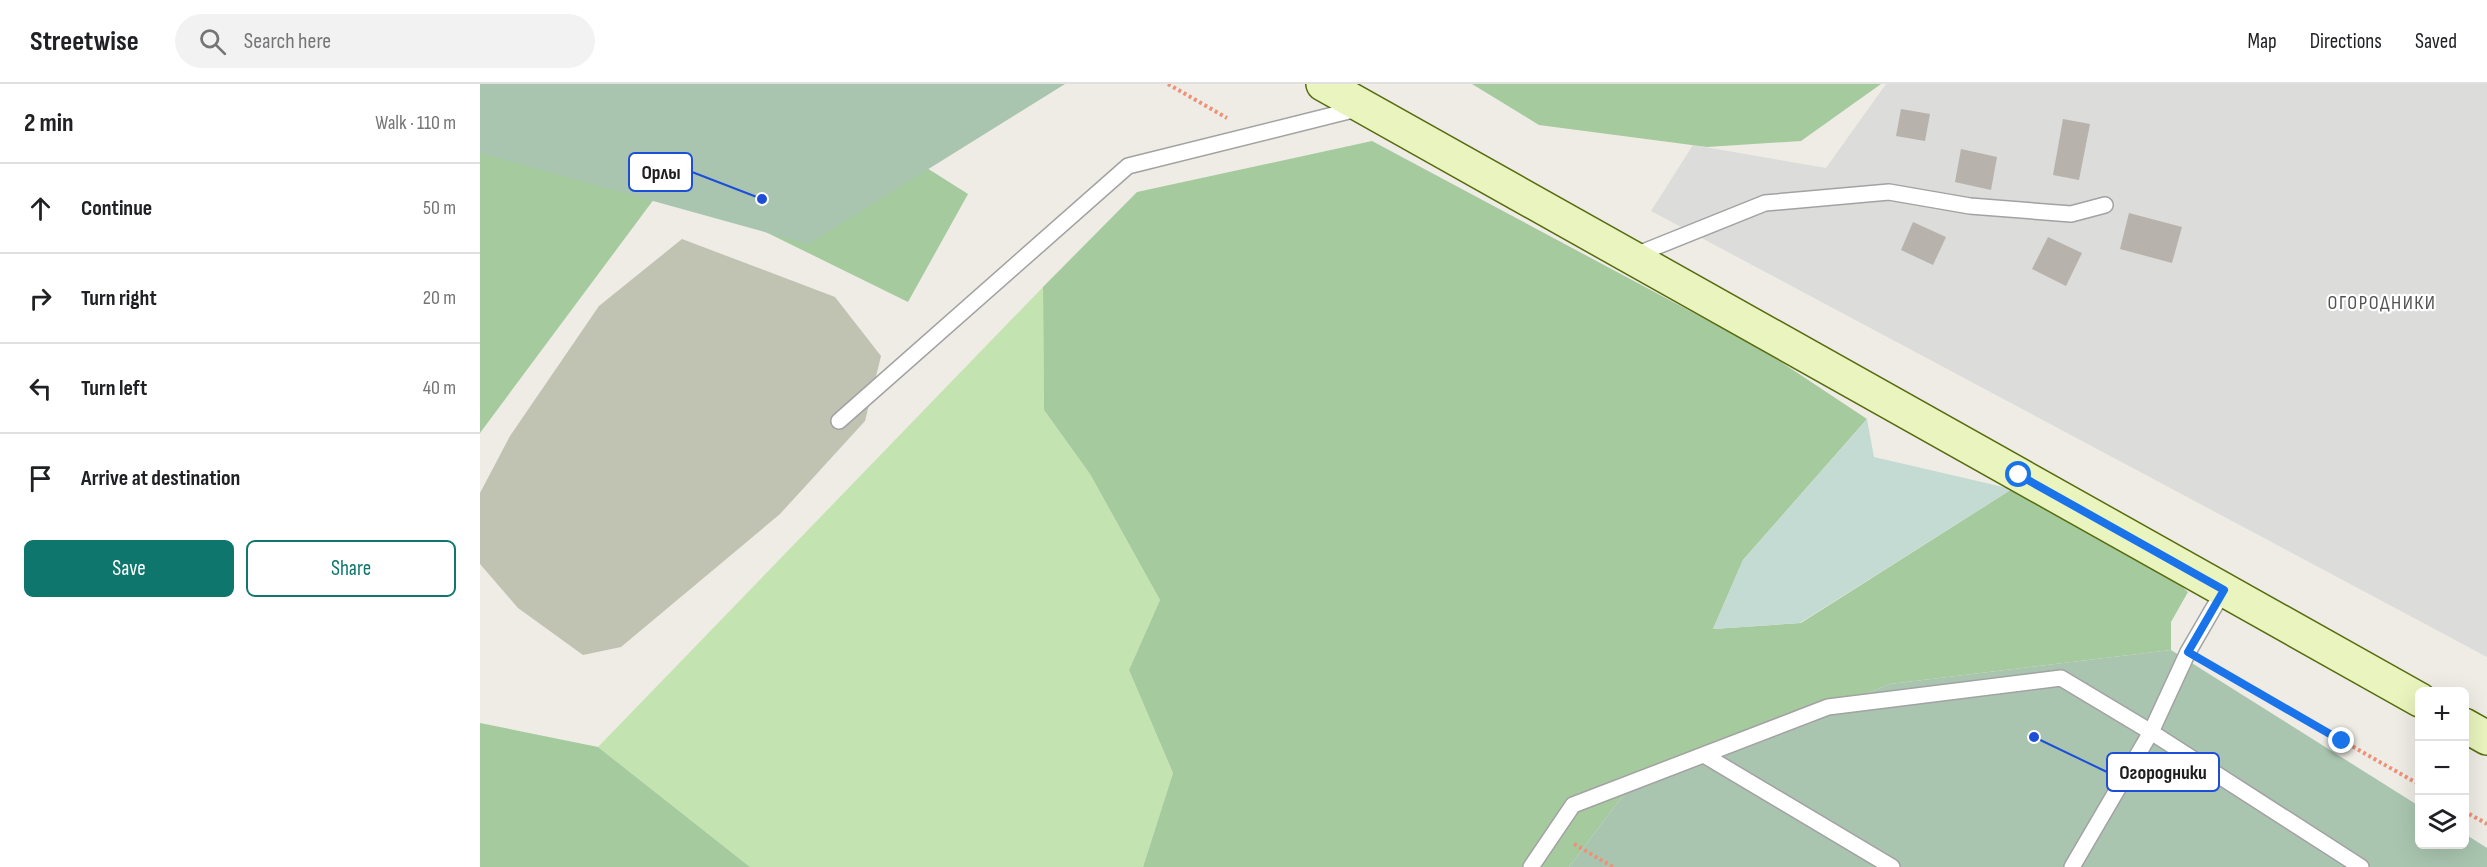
<!DOCTYPE html>
<meta charset="utf-8">
<style>
:root{--surface:#fff;--page:#f2f2f2;--text:#202124;--muted:#757577;--line:#e0e0e0;--accent:#0f766e}
body{margin:0;font-family:"Sofia Sans Condensed",sans-serif;background:var(--page);color:var(--text)}
.controls{position:absolute;right:18px;bottom:18px;display:grid;overflow:hidden;border-radius:9px;box-shadow:0 6px 24px #0002}
.controls button{width:54px;height:54px;display:grid;place-items:center;padding:0;border:0;border-bottom:2px solid var(--line);background:var(--surface);color:var(--text);font:30px sans-serif}
.stop{position:absolute;width:18px;height:18px;margin:-14px;border:4px solid #1a73e8;border-radius:50%;background:#fff}
.stop.end{background:#1a73e8;border-color:#fff;box-shadow:0 2px 6px #0008}
.list{margin:0;padding:0;list-style:none}
h2{display:flex;justify-content:space-between;align-items:center;height:78px;margin:0;padding:0 24px;font-size:26px}
h2 small{font-size:20px;font-weight:400;color:var(--muted)}
.list li{display:grid;grid-template-columns:39px 1fr auto;gap:18px;align-items:center;box-sizing:border-box;height:90px;padding:0 24px;border-top:2px solid var(--line)}
.list b{display:block;font-size:22px;white-space:nowrap}
.list em{font-size:20px;font-style:normal;color:var(--muted)}
.actions{display:flex;gap:12px;padding:18px 24px}
.actions a{flex:1;padding:14px 0;border:2px solid var(--accent);border-radius:9px;text-align:center;font-size:21px;color:var(--accent)}
.actions .main{background:var(--accent);color:#fff}
.icon{flex:none;width:33px;height:33px;fill:none;stroke:currentColor;stroke-width:2;stroke-linecap:round;stroke-linejoin:round}
.map{position:relative;flex:none;width:2007px;height:783px;overflow:hidden}
header{display:flex;align-items:center;gap:36px;box-sizing:border-box;height:84px;padding:0 30px;background:var(--surface);border-bottom:2px solid var(--line)}
header strong{font-size:28px}
nav{display:flex;gap:33px;margin-inline-start:auto;font-size:21px}
.search{width:420px;height:54px;background:var(--page);display:flex;align-items:center;gap:15px;box-sizing:border-box;padding:0 21px;border-radius:33px;color:var(--muted);font-size:22px}
main{display:flex}
aside{flex:1;background:var(--surface)}
.map>svg:first-child{display:block}
</style>
<header>
<strong>Streetwise</strong>
<div class="search"><svg class="icon" aria-label="search" viewBox="0 0 24 24"><circle cx="10" cy="10" r="6"/><path d="M15 15l6 6"/></svg>Search here</div>
<nav><a>Map</a><a>Directions</a><a>Saved</a></nav>
</header>
<main>
<aside>
<h2>2 min<small>Walk · 110 m</small></h2>
<ul class="list">
<li><svg class="icon" aria-label="ahead" viewBox="0 0 24 24"><path d="M12 20V5M6 11l6-6 6 6"/></svg><div><b>Continue</b></div><em>50 m</em></li>
<li><svg class="icon" aria-label="right" viewBox="0 0 24 24"><path d="M7 20v-9h11M14 6l5 5-5 5"/></svg><div><b>Turn right</b></div><em>20 m</em></li>
<li><svg class="icon" aria-label="left" viewBox="0 0 24 24"><path d="M17 20v-9H6M10 6l-5 5 5 5"/></svg><div><b>Turn left</b></div><em>40 m</em></li>
<li><svg class="icon" aria-label="arrive" viewBox="0 0 24 24"><path d="M6 21V4h12l-3 4 3 4H6"/></svg><div><b>Arrive at destination</b></div></li>
</ul>
<div class="actions"><a class="main">Save</a><a>Share</a></div>
</aside>
<div class="map">
<svg width="2007" height="783" viewBox="0 0 2007 783">
<rect width="100%" height="100%" fill="#eeece5"/>
<!-- residential -->
<path fill="#dcdcdb" d="M1406,0H2007V573L1171,127L1213,61L1346,84Z"/>
<!-- construction -->
<path fill="#c0c2b2" d="M202,155L355,213L401,272L385,337L300,430L141,563L103,571L38,524L0,480V409L30,352L119,222Z"/>
<!-- grass -->
<path fill="#c3e4b0" d="M563,203L564,326L610,390L680,516L649,586L693,689L663,783H270L118,663Z"/>
<!-- forest -->
<path fill="#a5ca9e" d="M0,0H314L488,110L428,218L186,99L0,349Z
M992,0H1401L1321,57L1227,63L1059,41Z
M892,57L1283,266L1387,335L1263,476L1233,545L1321,539L1532,405L1680,483L1708,508L1691,538V566L1410,600L1147,706L1089,783H663L693,689L649,586L680,516L610,390L564,326L563,203L657,108Z
M0,639L118,663L270,783H0Z"/>
<!-- wetland -->
<path fill="#c4dbd3" d="M1387,335L1394,373L1532,405L1320,539L1233,545L1263,476Z"/>
<!-- cemetery -->
<path fill="#a9c5b0" d="M0,0H585L328,160L0,69Z
M1691,566L1939,722L1940,760H1984L1985,750L2007,764V783H1089L1147,706L1410,600Z"/>
<!-- building -->
<path fill="#b7b2ab" d="M1421,25L1450,30L1445,57L1416,52Z
M1583,35L1610,40L1599,96L1573,91Z
M1481,65L1517,73L1511,106L1475,98Z
M1649,129L1702,143L1692,179L1640,165Z
M1433,138L1466,153L1453,181L1421,166Z
M1568,153L1602,169L1586,202L1552,185Z"/>
<g fill="none" stroke-linecap="round" stroke-linejoin="round">
<defs>
<path id="service" d="M1153,172L1285,119L1409,108L1490,122L1591,130L1625,121
M359,337L648,82L881,24
M1224,671L1412,783
M1051,783L1093,721L1348,623L1581,594L1671,648L1708,568L1744,506
M1592,783L1671,648L1881,783"/>
<path id="secondary" d="M843,0L1940,616
M1984,641L2007,654"/>
</defs>
<!-- service casing -->
<use href="#service" stroke="#a2a2a2" stroke-width="18"/>
<!-- secondary casing -->
<use href="#secondary" stroke="#576c0f" stroke-width="36"/>
<!-- path -->
<path stroke="#ed9278" stroke-width="4" stroke-dasharray="3 3" stroke-linecap="butt" d="M688,0L747,34
M1727,579L1940,701
M1984,727L2007,740
M1094,760L1133,783"/>
<!-- service -->
<use href="#service" stroke="#fff" stroke-width="15"/>
<!-- secondary -->
<use href="#secondary" stroke="#eaf4be" stroke-width="33"/>
</g>
<g fill="none" stroke-linecap="round" stroke-linejoin="round">
<!-- route -->
<path stroke="#1a73e8" stroke-width="8" d="M1539,391L1744,506L1708,568L1862,657"/>
</g>
<g text-anchor="middle" stroke-width="4.5" stroke-linejoin="round" paint-order="stroke">
<!-- neighbourhood labels -->
<g font-size="20" letter-spacing="1.5" fill="#515151" stroke="#fff">
<text x="1902" y="225">ОГОРОДНИКИ</text>
</g>
</g>
<!-- callouts -->
<path fill="none" stroke="#1d4ed8" stroke-width="2" d="M282 115L212 88M1554 653L1627 688"/>
<g fill="#1d4ed8" stroke="#fff" stroke-width="2">
<circle cx="282" cy="115" r="6"/>
<circle cx="1554" cy="653" r="6"/>
</g>
<g fill="#fff" stroke="#1d4ed8" stroke-width="2">
<rect x="149" y="69" width="63" height="38" rx="6"/>
<rect x="1627" y="669" width="112" height="38" rx="6"/>
</g>
<g font-size="20" text-anchor="middle" font-weight="bold" fill="#1e1e1e">
<text x="181" y="95">Орлы</text>
<text x="1683" y="695">Огородники</text>
</g>
</svg>
<div class="controls">
<button>+</button>
<button>−</button>
<button><svg class="icon" aria-label="layers" viewBox="0 0 24 24"><path d="M12 4l9 5-9 5-9-5zM3 14l9 5 9-5"/></svg></button>
</div>
<div class="stop" style="left:1539px;top:391px"></div>
<div class="stop end" style="left:1862px;top:657px"></div>
</div>
</main>
